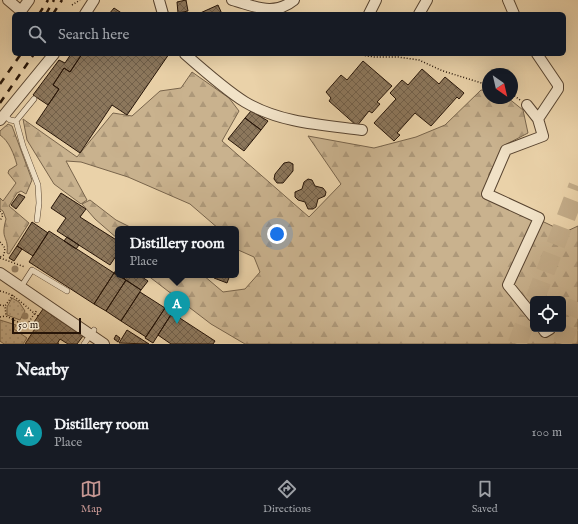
<!DOCTYPE html>
<style>
:root{--surface:#171b24;--page:#20242c;--text:#f1f3f6;--muted:#9ea1a6;--line:#363941;--accent:#c59692}
body{margin:0;font-family:"IM FELL English",serif;background:var(--page);color:var(--text)}
.controls{position:absolute;right:12px;bottom:12px;display:grid;overflow:hidden;border-radius:6px;box-shadow:0 4px 16px #0002}
.controls button{width:36px;height:36px;display:grid;place-items:center;padding:0;border:0;border-bottom:1px solid var(--line);background:var(--surface);color:var(--text);font:20px sans-serif}
.compass{position:absolute;left:482px;top:68px;width:36px;height:36px;border-radius:50%;background:var(--surface);box-shadow:0 4px 16px #0002;rotate:146deg}
.scale{position:absolute;left:12px;bottom:10px;width:69px;box-sizing:border-box;padding-left:4px;border:2px solid #271508;border-top:0;font-size:11px;line-height:14px;white-space:nowrap;color:#271508;-webkit-text-stroke:3px #f1e2c7;paint-order:stroke}
.you{position:absolute;left:277px;top:234px;width:14px;height:14px;margin:-10px;border:3px solid #fff;border-radius:50%;background:#1a73e8;box-shadow:0 0 0 6px #1a73e833}
.badge{display:grid;place-items:center;width:26px;height:26px;border-radius:50%;background:var(--accent);color:#fff;font-size:13px;font-weight:700}
.pin{position:absolute;translate:-50% -33px;filter:drop-shadow(0 1px 2px #0008)}
.pin::after{content:'';position:absolute;top:21px;width:14px;height:12px;background:inherit;clip-path:polygon(0 0,100% 0,50% 100%)}
.popup{position:absolute;left:115px;top:226px;width:124px;height:52px;box-sizing:border-box;display:grid;place-content:center;border-radius:6px;background:var(--surface);filter:drop-shadow(0 1px 3px #0005);font-size:13px;white-space:nowrap;color:var(--muted)}
.popup b{font-size:15px;color:var(--text)}
.popup::after{content:'';position:absolute;left:50%;top:100%;margin-left:-8px;border:8px solid transparent;border-top-color:var(--surface)}
.list{margin:0;padding:0;list-style:none}
h2{display:flex;justify-content:space-between;align-items:center;height:52px;margin:0;padding:0 16px;font-size:17px}
h2 small{font-size:13px;font-weight:400;color:var(--muted)}
.list li{display:grid;grid-template-columns:26px 1fr auto;gap:12px;align-items:center;box-sizing:border-box;height:72px;padding:0 16px;border-top:1px solid var(--line)}
.list b{display:block;font-size:15px;white-space:nowrap}
.list p{margin:0;font-size:13px;white-space:nowrap;color:var(--muted)}
.list em{font-size:13px;font-style:normal;color:var(--muted)}
.icon{flex:none;width:22px;height:22px;fill:none;stroke:currentColor;stroke-width:2;stroke-linecap:round;stroke-linejoin:round}
.map{position:relative;flex:none;width:578px;height:344px;overflow:hidden}
.search{position:absolute;background:var(--surface);box-shadow:0 4px 16px #0002;left:12px;right:12px;top:12px;height:44px;display:flex;align-items:center;gap:10px;box-sizing:border-box;padding:0 14px;border-radius:6px;color:var(--muted);font-size:15px}
.sheet{height:124px;background:var(--surface)}
nav{display:flex;justify-content:space-around;align-items:center;box-sizing:border-box;height:56px;border-top:1px solid var(--line);background:var(--surface);font-size:11px;color:var(--muted)}
nav a{display:grid;justify-items:center;gap:2px}
nav .on{color:var(--accent)}
.map>svg:first-child{display:block}
</style>
<div class="map">
<svg width="578" height="344" viewBox="0 0 578 344">
<defs>
<pattern id="forest-firs" width="22" height="20" patternUnits="userSpaceOnUse"><rect width="22" height="20" fill="#c9b28e"/><path d="M5 1l3.5 6h-7zM16 11l3.5 6h-7z" fill="#ad9879"/></pattern>
<pattern id="garden-dots" width="8" height="8" patternUnits="userSpaceOnUse"><rect width="8" height="8" fill="#c9b28e"/><path d="M2 2h.1M6 6h.1" fill="none" stroke="#ad9879" stroke-width="1.8" stroke-linecap="round"/></pattern>
<pattern id="building-cross-hatch" width="8" height="8" patternUnits="userSpaceOnUse"><rect width="8" height="8" fill="#8c775c"/><path d="M0 0l8 8M0 8l8-8" fill="none" stroke="#72604a"/></pattern>
</defs>
<rect width="100%" height="100%" fill="#ead2a9"/>
<filter id="stains"><feTurbulence type="fractalNoise" baseFrequency=".005" numOctaves="4"/><feColorMatrix values="0 0 0 0 .2 0 0 0 0 .09 0 0 0 0 .02 0 0 0 .5 -.17"/></filter>
<radialGradient id="worn" r=".72"><stop offset=".6" stop-color="#630" stop-opacity="0"/><stop offset="1" stop-color="#630" stop-opacity=".3"/></radialGradient>
<!-- forest -->
<path fill="url(#forest-firs)" stroke="#78644b" fill-rule="evenodd" d="M192,72L229,98L239,111L222,141L309,217L341,184L308,136L374,148L416,137L445,125L481,90L488,91V98H508L523,110L528,133L505,145L489,174V196L565,232L578,226V344H245L211,324L147,275H203L223,292L245,289L260,272L254,257L236,249V229H219L190,204L128,177L81,162L66,161L87,200L81,204L54,184L27,140L23,119L77,157L113,113L132,116L160,91L181,88ZM533,299H563V329H533Z
M8,124L12,126L32,180L26,194L21,191L17,193L9,206L29,223L9,254L7,253C9,235 0,241 6,219L3,211L0,209V198L3,201L16,183L8,173L9,170L17,165C14,154 9,141 0,135V131Z
M90,200L116,220L134,229H118V239L95,219L82,204Z"/>
<!-- garden -->
<path fill="url(#garden-dots)" stroke="#78644b" d="M12,298L19,302L25,311L20,320L7,315V307Z
M0,320L16,325L14,329L27,338L23,344H4L0,341Z"/>
<!-- building -->
<path fill="url(#building-cross-hatch)" stroke="#271508" d="M186,0L188,11L178,13L177,2Z
M218,5L222,14H198Z
M114,8L123,14H109Z
M71,54H82L70,72L64,68L53,85L59,89L48,105L33,95L59,60L65,63Z
M82,54H169L127,115L112,105L80,153L36,123L59,89L53,85L64,68L70,72Z
M363,61L392,86L377,102L380,104L372,113L369,111L357,126L329,101L331,98L326,92L341,75L347,80Z
M422,69L439,84L445,77L464,93L459,99L457,97L431,126L415,113L397,133L400,135L394,141L374,123L396,99L390,93L402,80L408,85Z
M251,111L268,121L261,130L245,118Z
M245,118L261,130L244,151L228,139Z
M289,162L293,164V171L283,183H277L274,179L275,174L284,163Z
M308,179L312,180L315,186L323,188L326,192L325,196L318,199L316,207L313,209H308L305,202L298,200L295,197V192L302,189L304,182Z
M61,193L86,209L80,217L118,241V253L110,265L57,231L66,218L51,208Z
M19,194L25,197L16,209L11,205Z
M32,222L48,233L33,256L17,246Z
M49,231L114,273L94,304L29,262Z
M67,237L79,245L76,249L64,241Z
M17,246L22,249L14,261L9,258Z
M118,267V275H127L124,279L114,273Z
M114,273L126,280L106,311L94,304Z
M127,275H139L148,281L141,290L124,279Z
M215,275H230L227,283L214,278Z
M126,280L141,290L121,321L106,311Z
M140,292L165,308L146,337L121,321Z
M165,308L172,313L153,343L145,338Z
M43,309L83,336L77,344H68L60,339L57,344H25L38,324L34,322Z
M172,313L215,341L213,344H171L158,335Z
M127,330L149,344L119,343Z
M116,335L120,338L118,342L114,339Z"/>
<g fill="none" stroke-linecap="round" stroke-linejoin="round">
<!-- motorway-tunnel -->
<path stroke="#c3ac89" stroke-width="19" stroke-dasharray="19 10" stroke-linecap="butt" d="M535,299L578,186
M517,344L533,303
M562,344L578,302"/>
<defs>
<path id="service" d="M4,115L10,120L16,121L23,146L38,185L39,203L37,220
M16,121L34,99
M21,287L32,270L67,291
M84,344L94,330"/>
<path id="minor" d="M8,0L21,11L29,0
M159,0L163,14
M232,0C255,6 273,17 294,0
M508,0L514,14
M85,14L94,0
M369,14L376,0
M419,14L427,0
M185,54C202,69 227,91 245,102C280,123 323,125 362,130
M537,54L558,85V89L538,119
M527,105L538,119L543,136L506,150L487,194L539,218L508,285L533,316
M0,120L54,54
M0,273L104,344
M543,329L545,332L550,329"/>
</defs>
<!-- service casing -->
<use href="#service" stroke="#584430" stroke-width="6"/>
<!-- minor casing -->
<use href="#minor" stroke="#584430" stroke-width="12"/>
<!-- path -->
<path stroke="#271508" stroke-width="1.5" stroke-dasharray="1 2" stroke-linecap="butt" d="M72,5L80,0
M356,54L374,57H398L419,60L443,71L488,85
M512,94L520,100
M0,211L3,215L0,221
M0,242L5,248L4,255L0,257
M0,258L25,267
M0,291C16,294 25,307 38,316
M13,295L5,306L6,316L26,326L37,310
M0,305L5,306
M0,317L6,316
M58,343L59,344"/>
<!-- service -->
<use href="#service" stroke="#f1e2c7" stroke-width="5"/>
<!-- minor -->
<use href="#minor" stroke="#f1e2c7" stroke-width="10"/>
<!-- rail -->
<path stroke="#271508" stroke-width="2.5" stroke-dasharray="7 7" stroke-linecap="butt" d="M39,14L48,0
M46,14L54,0
M53,14L62,0
M0,84L21,54
M0,103L34,54"/>
</g>
<!-- trees -->
<g fill="#9a8466">
<circle cx="15" cy="269" r="3.5"/>
<circle cx="25" cy="316" r="3.5"/>
</g>
<rect width="100%" height="100%" filter="url(#stains)"/>
<rect width="100%" height="100%" fill="url(#worn)"/>
</svg>
<div class="controls">
<button><svg class="icon" aria-label="locate" viewBox="0 0 24 24"><circle cx="12" cy="12" r="6"/><path d="M12 2v4M12 18v4M2 12h4M18 12h4"/></svg></button>
</div>
<svg class="compass" viewBox="-18 -18 36 36"><path d="M0-13l5 13h-10z" fill="#e53935"/><path d="M0 13l5-13h-10z" fill="#9ea1a6"/></svg>
<div class="scale">50 m</div>
<div class="you"></div>
<div class="pin badge" style="left:177px;top:324px;background:#0f9aa8">A</div>
<div class="popup"><b>Distillery room</b>Place</div>
<div class="search"><svg class="icon" aria-label="search" viewBox="0 0 24 24"><circle cx="10" cy="10" r="6"/><path d="M15 15l6 6"/></svg>Search here</div>
</div>
<section class="sheet">
<h2>Nearby<small></small></h2>
<ul class="list">
<li><span class="badge" style="background:#0f9aa8">A</span><div><b>Distillery room</b><p>Place</p></div><em>100 m</em></li>
</ul>
</section>
<nav>
<a class="on"><svg class="icon" aria-label="map" viewBox="0 0 24 24"><path d="M3 6l6-2 6 2 6-2v14l-6 2-6-2-6 2zM9 4v14M15 6v14"/></svg>Map</a>
<a><svg class="icon" aria-label="directions" viewBox="0 0 24 24"><path d="M12 3l9 9-9 9-9-9zM9 14v-3h6M13 9l2 2-2 2"/></svg>Directions</a>
<a><svg class="icon" aria-label="saved" viewBox="0 0 24 24"><path d="M7 4h10v16l-5-4-5 4z"/></svg>Saved</a>
</nav>
